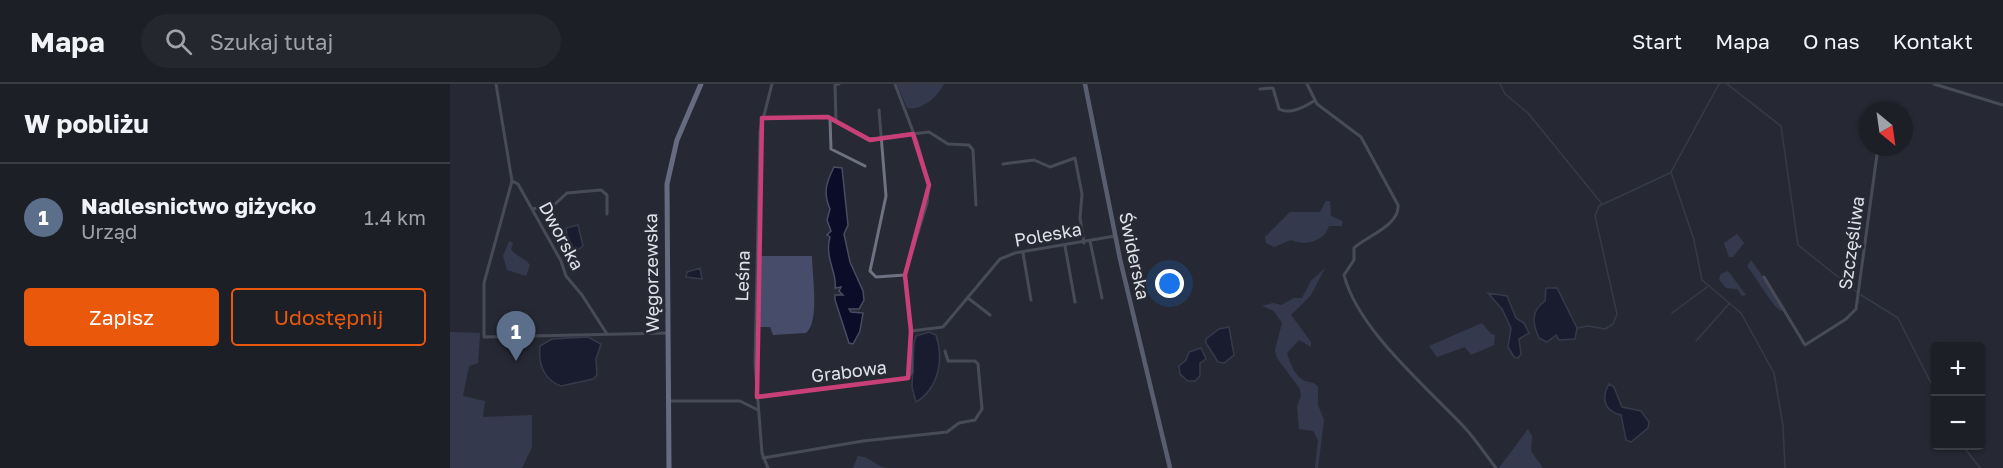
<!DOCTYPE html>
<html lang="pl">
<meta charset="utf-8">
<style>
:root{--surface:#1d1f27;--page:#25272f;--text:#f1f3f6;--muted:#a0a2a7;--line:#3b3d44;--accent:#ea580c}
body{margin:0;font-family:"Golos Text",sans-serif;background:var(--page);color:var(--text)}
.controls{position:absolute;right:18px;bottom:18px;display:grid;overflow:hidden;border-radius:6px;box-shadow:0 2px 4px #0004}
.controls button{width:54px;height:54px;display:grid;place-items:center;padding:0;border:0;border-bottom:2px solid var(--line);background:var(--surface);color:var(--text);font:30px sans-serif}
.compass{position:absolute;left:1409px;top:18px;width:54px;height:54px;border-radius:50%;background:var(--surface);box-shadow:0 2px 4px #0004;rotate:151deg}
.you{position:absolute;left:720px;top:200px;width:21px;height:21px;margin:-15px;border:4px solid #fff;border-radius:50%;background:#1a73e8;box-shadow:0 0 0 9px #1a73e833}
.badge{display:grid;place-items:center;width:39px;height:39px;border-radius:50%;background:var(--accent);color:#fff;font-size:20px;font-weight:700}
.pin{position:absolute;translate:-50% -50px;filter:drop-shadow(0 2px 3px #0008)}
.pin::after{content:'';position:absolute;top:32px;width:21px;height:18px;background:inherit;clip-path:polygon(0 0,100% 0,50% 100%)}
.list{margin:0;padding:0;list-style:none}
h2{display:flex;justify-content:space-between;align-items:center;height:78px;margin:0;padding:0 24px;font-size:26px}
h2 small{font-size:20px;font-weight:400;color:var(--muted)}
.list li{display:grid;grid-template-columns:39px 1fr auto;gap:18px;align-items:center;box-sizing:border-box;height:108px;padding:0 24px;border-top:2px solid var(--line)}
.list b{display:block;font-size:22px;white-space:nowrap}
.list p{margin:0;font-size:20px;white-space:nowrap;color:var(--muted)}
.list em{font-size:20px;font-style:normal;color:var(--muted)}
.actions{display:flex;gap:12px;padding:18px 24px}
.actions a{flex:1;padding:14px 0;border:2px solid var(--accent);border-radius:6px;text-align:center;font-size:21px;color:var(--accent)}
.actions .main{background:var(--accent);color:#fff}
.icon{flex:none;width:33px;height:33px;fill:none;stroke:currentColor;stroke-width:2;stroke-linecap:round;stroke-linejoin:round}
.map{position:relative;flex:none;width:1553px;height:384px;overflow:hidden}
header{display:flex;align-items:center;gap:36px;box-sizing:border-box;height:84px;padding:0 30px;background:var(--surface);border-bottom:2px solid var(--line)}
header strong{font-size:28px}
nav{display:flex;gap:33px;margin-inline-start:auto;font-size:21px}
.search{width:420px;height:54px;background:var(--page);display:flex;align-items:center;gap:15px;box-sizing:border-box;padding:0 21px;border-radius:33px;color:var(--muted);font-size:22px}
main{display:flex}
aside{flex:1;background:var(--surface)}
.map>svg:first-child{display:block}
</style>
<header>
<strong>Mapa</strong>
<div class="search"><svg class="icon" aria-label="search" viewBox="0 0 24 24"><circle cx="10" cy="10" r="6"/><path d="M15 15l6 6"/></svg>Szukaj tutaj</div>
<nav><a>Start</a><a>Mapa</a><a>O nas</a><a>Kontakt</a></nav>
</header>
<main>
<aside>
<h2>W pobliżu<small></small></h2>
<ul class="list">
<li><span class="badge" style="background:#5c6f8a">1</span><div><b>Nadlesnictwo giżycko</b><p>Urząd</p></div><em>1.4 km</em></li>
</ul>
<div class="actions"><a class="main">Zapisz</a><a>Udostępnij</a></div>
</aside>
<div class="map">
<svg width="1553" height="384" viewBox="0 0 1553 384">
<rect width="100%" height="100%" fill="#272934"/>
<!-- green -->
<path fill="#474c6a" d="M447,0H494C487,13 472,27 457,24Z
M876,117H880L881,132L892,137V142H879C874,158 855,162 841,156L824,163L816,159L815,153L840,128H870Z
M1287,150L1294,159L1283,173H1279L1274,159Z
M59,157L63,159L61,165C66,173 74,173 80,181L76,192L57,186L53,172Z
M311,172H362C362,190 370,238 356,249L323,251L320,243H309Z
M1301,176L1335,224L1331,227C1322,222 1306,193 1297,182Z
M875,184L861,211L841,231L861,258V263L849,256L837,269C840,279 845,293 855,297C861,299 863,297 868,303V321L874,336L868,384H865L868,356L863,347L849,345L847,322L851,312L850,305L827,274L825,266L832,239L824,227L812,222L823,219L831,221L844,214H852L861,197Z
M1278,187L1296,211L1292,212L1287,205L1276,204L1269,195L1271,190Z
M1032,239L1041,250L1045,251L1044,261L1021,271L1015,263L987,273L979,262Z
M0,248L30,249L28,279L19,282L13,312L35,317L33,333L82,331V363L72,384H0Z
M1078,345L1082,352L1081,367L1093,384H1049Z
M408,372C421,373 425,382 437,384H403Z"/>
<!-- water -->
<path fill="#0a0c28" stroke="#4a4c62" stroke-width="1.5" d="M384,83L392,84L398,141L394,150L400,178L413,207L414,216L409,225H399L401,228L413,229L410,247L403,260L399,259L385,216V211H393L389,207L391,203L385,204C388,190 374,174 380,153L377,151L381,147L377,136L380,125C373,109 376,99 384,83Z
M128,141L133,162L126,167L119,168L116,144Z
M250,184L252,195L236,193L237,188Z
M1096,204H1107L1127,244L1125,255L1109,256L1106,251L1097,258L1089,254C1082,239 1081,227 1095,217Z
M1038,209L1057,212L1066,234L1074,239L1079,249L1069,255L1071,270L1068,274L1064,273L1058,263L1061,244L1052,225Z
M779,243L784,271L774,279L768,278L756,259V255L769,245Z
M479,248L486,251C494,275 489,304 466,318L462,303L464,259L466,252Z
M138,253L151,260L146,275L147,291L143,295L111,302C94,296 88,280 90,262L102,255Z
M751,264L756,275L750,279V292L745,297H738L730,290L729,282L736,276L739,268Z
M1159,300L1164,303L1172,323L1191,327L1199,338L1198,344L1181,358L1176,356L1171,331C1154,327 1151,314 1159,300Z"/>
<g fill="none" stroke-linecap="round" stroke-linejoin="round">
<!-- stream -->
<path stroke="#4a4c62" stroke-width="1.5" d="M1050,0L1055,10L1078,29L1152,120
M1269,0L1221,88L1244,156L1252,196L1291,229L1324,289L1333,342L1335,384
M1277,0L1331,42L1348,161L1407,208
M1411,211L1448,234L1486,309
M1222,229L1257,203
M1127,244L1138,242L1155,245L1163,240L1167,230L1145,132L1149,122L1220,89
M1246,257L1279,220
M1513,362L1530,384"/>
<!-- street -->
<path stroke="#6f7282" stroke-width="3" d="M46,0L62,97L34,199V253L218,249
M857,0L867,20L911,53L948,121C950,141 917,152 904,164V176L894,191C908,246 977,303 1015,344C1026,356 1036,371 1046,384
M1484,0L1553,21
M810,5L823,4L829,25C840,31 854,23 864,17
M429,26L436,112L420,187L426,193L455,191
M312,34L378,33L417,55L479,48L498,60L519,61L523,66L526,121
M380,35L381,65L415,82
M386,37L385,1L389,0
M553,80L584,76L600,83L625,74L632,110L630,134L634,159
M62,97L68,100L111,177L116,192L132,211L157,250
M82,125L104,121L117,109L151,106L157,111V130
M640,157L652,214
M615,162L625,218
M573,169L581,216
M1314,193L1355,261L1396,235L1406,225L1428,63
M518,214L540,231
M461,247L493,243L550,175L565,169L665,152
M307,313L458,294L462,288L461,247L455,191L477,119L479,101L467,58L445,0
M219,317H290L308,326
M313,374L413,357L497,348L509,339L525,336L532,325L528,280L525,277H498L495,267
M318,384L312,369L305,279L310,47L322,0"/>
<!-- secondary -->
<path stroke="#969bb5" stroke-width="4.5" d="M635,0L670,175L720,384"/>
<!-- primary -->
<path stroke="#b4bbdc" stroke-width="5" d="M219,384L217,100L227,56L251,0"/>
</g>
<!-- marked area -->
<path d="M0 0H1553V384H0ZM378,33L420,56L463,50L479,101L455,191L461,247L458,294L307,313L312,34Z" fill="#272934" fill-opacity=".55" fill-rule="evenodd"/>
<path fill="none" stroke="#c84077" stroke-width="4.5" stroke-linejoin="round" d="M378,33L420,56L463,50L479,101L455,191L461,247L458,294L307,313L312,34Z"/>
<g text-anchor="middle" stroke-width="6" stroke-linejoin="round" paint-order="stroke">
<!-- street labels -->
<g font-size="18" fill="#e0e2e9" stroke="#272934">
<text transform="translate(598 151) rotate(-10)" y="6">Poleska</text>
<text transform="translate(111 152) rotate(62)" y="6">Dworska</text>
<text transform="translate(1402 159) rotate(-82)" y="6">Szczęśliwa</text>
<text transform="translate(684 172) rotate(78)" y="6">Świderska</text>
<text transform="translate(202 189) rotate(-91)" y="6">Węgorzewska</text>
<text transform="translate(293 192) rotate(-88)" y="6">Leśna</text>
<text transform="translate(399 288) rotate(-7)" y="6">Grabowa</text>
</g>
</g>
</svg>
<div class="controls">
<button>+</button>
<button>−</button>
</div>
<svg class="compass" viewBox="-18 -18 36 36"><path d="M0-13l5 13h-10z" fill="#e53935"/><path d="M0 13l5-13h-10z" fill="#a0a2a7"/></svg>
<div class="you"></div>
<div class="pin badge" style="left:66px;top:277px;background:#5c6f8a">1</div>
</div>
</main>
